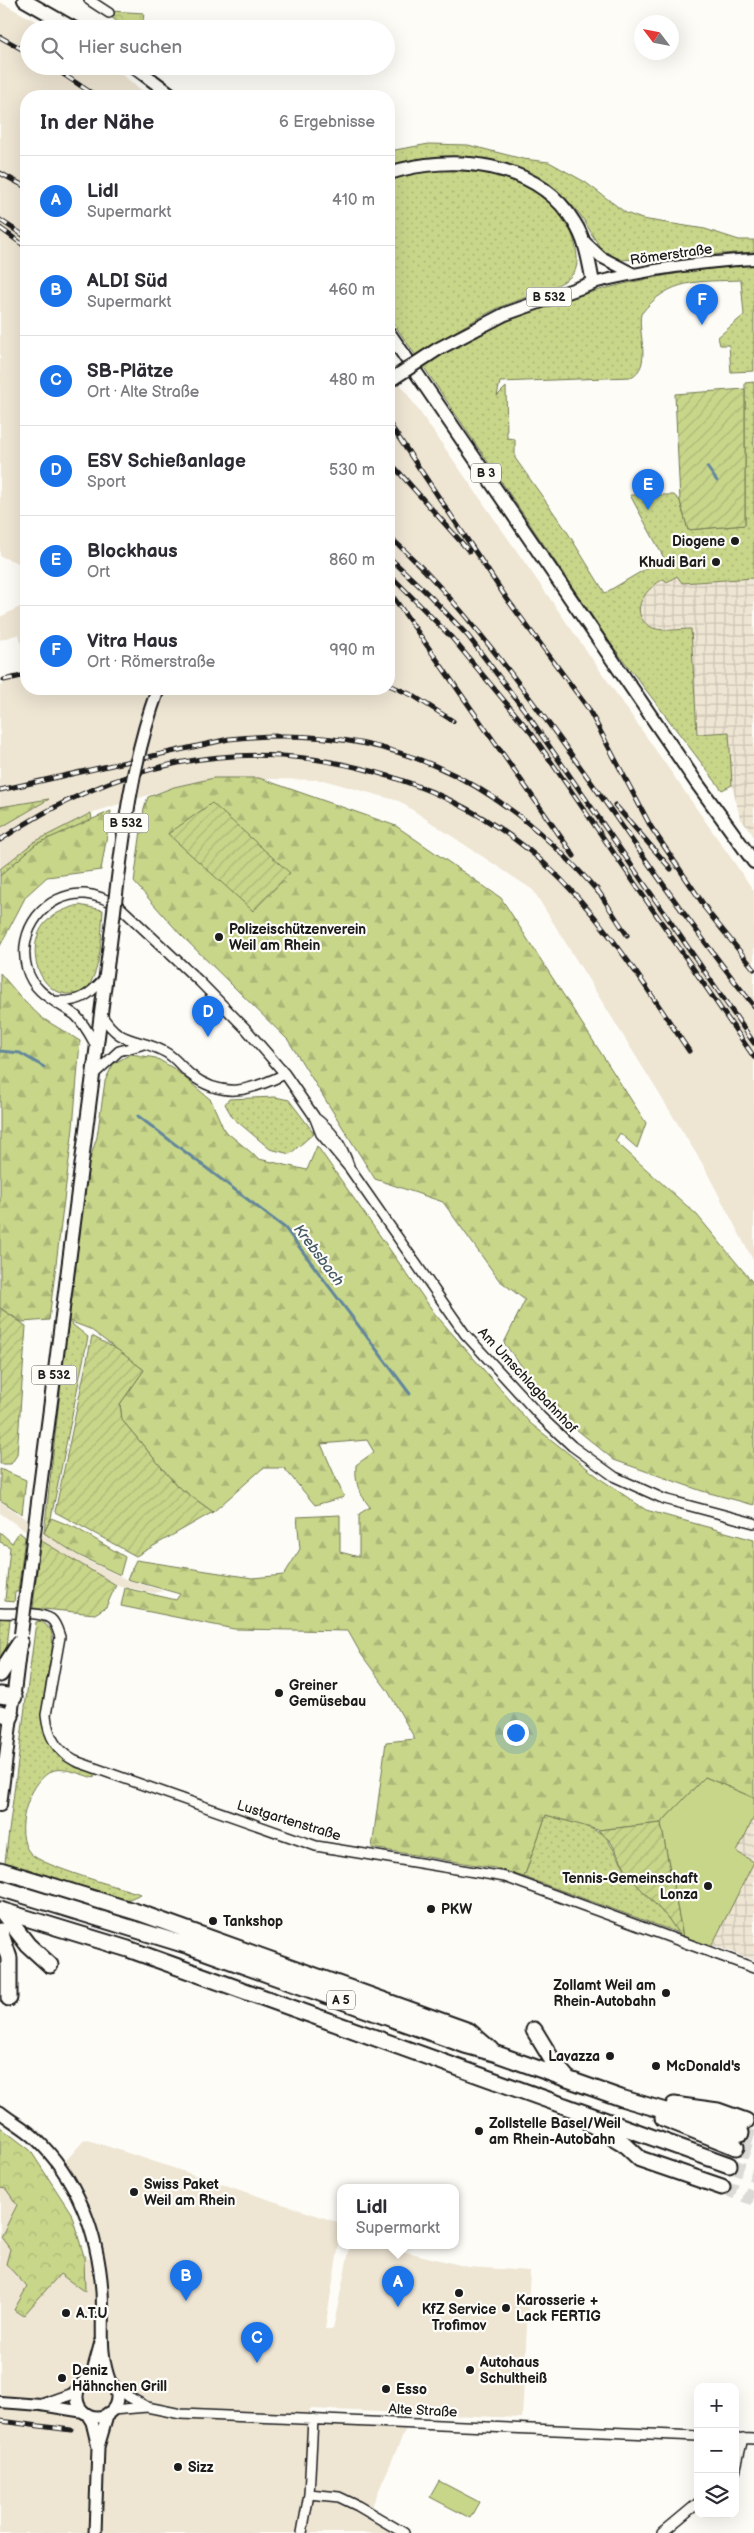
<!DOCTYPE html>
<html lang="de">
<meta charset="utf-8">
<style>
:root{--surface:#fff;--page:#f7f7f7;--text:#2b2b33;--muted:#7c7c81;--line:#e1e1e2;--accent:#1a73e8}
body{margin:0;font-family:"Balsamiq Sans",sans-serif;background:var(--page);color:var(--text)}
.controls{position:absolute;right:15px;bottom:15px;display:grid;overflow:hidden;border-radius:10px;box-shadow:0 5px 20px #0002}
.controls button{width:45px;height:45px;display:grid;place-items:center;padding:0;border:0;border-bottom:1px solid var(--line);background:var(--surface);color:var(--text);font:25px sans-serif}
.compass{position:absolute;left:634px;top:15px;width:45px;height:45px;border-radius:50%;background:var(--surface);box-shadow:0 5px 20px #0002;rotate:302deg}
.you{position:absolute;left:515px;top:1732px;width:18px;height:18px;margin:-12px;border:4px solid #fff;border-radius:50%;background:#1a73e8;box-shadow:0 0 0 8px #1a73e833}
.badge{display:grid;place-items:center;width:32px;height:32px;border-radius:50%;background:var(--accent);color:#fff;font-size:16px;font-weight:700}
.pin{position:absolute;translate:-50% -41px;filter:drop-shadow(0 1px 2px #0008)}
.pin::after{content:'';position:absolute;top:26px;width:18px;height:15px;background:inherit;clip-path:polygon(0 0,100% 0,50% 100%)}
.popup{position:absolute;left:337px;top:2184px;width:122px;height:65px;box-sizing:border-box;display:grid;place-content:center;border-radius:10px;background:var(--surface);filter:drop-shadow(0 1px 4px #0005);font-size:16px;white-space:nowrap;color:var(--muted)}
.popup b{font-size:19px;color:var(--text)}
.popup::after{content:'';position:absolute;left:50%;top:100%;margin-left:-10px;border:10px solid transparent;border-top-color:var(--surface)}
.list{margin:0;padding:0;list-style:none}
h2{display:flex;justify-content:space-between;align-items:center;height:65px;margin:0;padding:0 20px;font-size:21px}
h2 small{font-size:16px;font-weight:400;color:var(--muted)}
.list li{display:grid;grid-template-columns:32px 1fr auto;gap:15px;align-items:center;box-sizing:border-box;height:90px;padding:0 20px;border-top:1px solid var(--line)}
.list b{display:block;font-size:19px;white-space:nowrap}
.list p{margin:0;font-size:16px;white-space:nowrap;color:var(--muted)}
.list em{font-size:16px;font-style:normal;color:var(--muted)}
.icon{flex:none;width:28px;height:28px;fill:none;stroke:currentColor;stroke-width:2;stroke-linecap:round;stroke-linejoin:round}
.map{position:relative;flex:none;width:754px;height:2533px;overflow:hidden}
.search{position:absolute;background:var(--surface);box-shadow:0 5px 20px #0002;left:20px;top:20px;width:375px;height:55px;display:flex;align-items:center;gap:12px;box-sizing:border-box;padding:0 18px;border-radius:28px;color:var(--muted);font-size:19px}
.panel{position:absolute;background:var(--surface);box-shadow:0 5px 20px #0002;left:20px;top:90px;width:375px;height:605px;border-radius:20px}
.map>svg:first-child{display:block}
</style>
<div class="map">
<svg width="754" height="2533" viewBox="0 0 754 2533">
<defs>
<pattern id="industrial-grid" width="8" height="8" patternUnits="userSpaceOnUse" patternTransform="scale(1.25)"><rect width="8" height="8" fill="#eee5d3"/><path d="M0 4h8M4 0v8" fill="none" stroke="#ccc4b5"/></pattern>
<pattern id="grass-dots" width="8" height="8" patternUnits="userSpaceOnUse" patternTransform="scale(1.25)"><rect width="8" height="8" fill="#c8d68a"/><path d="M2 2h.1M6 6h.1" fill="none" stroke="#abb776" stroke-width="1.8" stroke-linecap="round"/></pattern>
<pattern id="forest-firs" width="22" height="20" patternUnits="userSpaceOnUse" patternTransform="scale(1.25)"><rect width="22" height="20" fill="#c8d68a"/><path d="M5 1l3.5 6h-7zM16 11l3.5 6h-7z" fill="#abb776"/></pattern>
<pattern id="park-crowns" width="20" height="18" patternUnits="userSpaceOnUse" patternTransform="scale(1.25)"><rect width="20" height="18" fill="#c8d68a"/><path d="M2 6a3 3 0 1 1 6 0M12 15a3 3 0 1 1 6 0" fill="none" stroke="#abb776"/></pattern>
<pattern id="garden-furrows" width="10" height="10" patternUnits="userSpaceOnUse" patternTransform="scale(1.25)"><rect width="10" height="10" fill="#c8d68a"/><path d="M-1 1l2-2M0 10L10 0M9 11l2-2" fill="none" stroke="#abb776"/></pattern>
</defs>
<rect width="100%" height="100%" fill="#fdfcf7"/>
<filter id="ink" filterUnits="userSpaceOnUse"><feTurbulence type="fractalNoise" baseFrequency=".02" numOctaves="2"/><feDisplacementMap in="SourceGraphic" scale="10" xChannelSelector="R" yChannelSelector="G"/><feConvolveMatrix kernelMatrix="1 2 1 2 8 2 1 2 1" color-interpolation-filters="sRGB"/></filter>
<g filter="url(#ink)">
<!-- built -->
<path fill="#eee5d3" d="M0,2L50,29H29V66H111L149,96H26V566L0,556Z
M389,368L754,891V1262L702,1163L533,890L399,801L323,780L214,778L174,787L91,813L34,842L0,869V685L4,684L3,677L26,672V689H389Z
M26,604V666L19,634L0,640V617Z
M0,1501L78,1556L127,1580L163,1591L154,1593L116,1585L28,1533L0,1513Z
M85,2139L340,2223V2238L325,2329H333L350,2246H382L468,2267L530,2271L522,2418L310,2409L308,2423L407,2426L368,2515L396,2533H0V2143L74,2245L105,2274L63,2164Z"/>
<!-- industrial -->
<path fill="url(#industrial-grid)" d="M677,575L682,583L754,578V836L740,818L732,785L729,732L697,734L691,629L662,630L650,627L640,618L639,608L644,594L654,584Z
M754,1817V1861L737,1852Z
M754,1862V1960L712,1945Z"/>
<!-- grass -->
<path fill="url(#grass-dots)" stroke="#727953" d="M429,144L468,145L523,159L549,162L585,182L626,213L642,219L705,229L739,240H754V252L621,260C595,250 595,236 581,216C535,155 457,149 389,167V151Z
M447,169C499,173 560,185 575,244C577,254 580,268 571,276C560,288 515,300 498,308C469,322 443,339 416,356L389,317V180L419,173Z
M754,265V371L731,372L729,345H720L718,337L744,315L741,280C699,282 670,277 641,314C637,333 653,366 631,377L500,382L497,396L506,387L507,438L515,439V458L566,530L605,593L664,558L630,495H674L680,501L688,530L745,525V383L754,382V578L682,583L677,576L667,582L664,579C647,587 627,611 649,626C660,633 679,629 691,629L697,734L729,732L732,785L722,790L611,644L423,366C516,304 643,272 754,265Z
M91,813L92,820L36,844L0,876V869L34,842Z
M79,905L103,910C101,934 102,961 91,982C88,990 81,994 73,994C38,997 24,947 45,923C55,912 66,909 79,905Z
M275,1097L289,1100L314,1133L290,1154L270,1149L233,1118L225,1104L229,1099Z
M68,1321L88,1337L51,1518L44,1533Z
M0,1532L12,1543L19,1532L25,1537L18,1592H15L14,1602L5,1601L10,1547L0,1542Z
M0,1618L10,1619L7,1647L0,1662Z
M42,1621C44,1624 48,1626 50,1629C54,1636 52,1648 51,1656C45,1693 29,1741 70,1764C78,1769 88,1771 96,1773L94,1778C82,1775 61,1765 50,1772C28,1784 13,1833 30,1853C41,1866 121,1888 141,1894L127,1900L5,1862L36,1622Z
M546,1815L583,1825L605,1835L630,1877L668,1918L679,1933L524,1877Z"/>
<!-- forest -->
<path fill="url(#forest-firs)" stroke="#727953" d="M214,778H259L396,826L501,898L646,1123L637,1148L620,1133L615,1141L697,1215L754,1284V1505L702,1491L614,1460L559,1415L504,1343L525,1300L499,1280L443,1202L375,1179L288,1040L180,934L134,882L144,808L148,797L174,787Z
M49,799L0,828V807Z
M111,811L101,870L47,877L26,896L0,946V876L36,844Z
M0,973L24,1001L42,1018L80,1041L73,1128L49,1320L22,1322L0,1308Z
M131,1054L156,1058L173,1068L211,1100L224,1130L259,1159L307,1170L317,1146L435,1314L530,1423L602,1480L646,1510L754,1540V1798L705,1777L661,1823L598,1830L546,1815L524,1877L495,1868L372,1848L386,1742L415,1739L388,1691L361,1654L348,1631L234,1629L121,1606L125,1588L176,1600L180,1594L127,1579L136,1560L252,1578L284,1575L300,1549L297,1517L340,1515V1552L359,1557V1514L370,1507C358,1492 355,1483 356,1465L374,1452L367,1440L321,1444L344,1497L315,1505L284,1468H263L213,1512L177,1486L122,1420L120,1404L144,1370L90,1329L69,1321L88,1165L97,1137L105,1081L113,1064Z
M0,1469L26,1480L22,1514L0,1500Z
M51,1518L76,1528L125,1557L120,1575L78,1555L44,1533Z"/>
<!-- park -->
<path fill="url(#park-crowns)" stroke="#727953" d="M110,11L144,13L142,29H115L118,22L108,15Z
M0,2127L30,2150L71,2213L84,2256L85,2292L60,2274L23,2316L14,2310L27,2287L6,2264L10,2249L1,2237L17,2205L6,2189L0,2188Z"/>
<!-- garden -->
<path fill="url(#garden-furrows)" stroke="#727953" d="M745,389V525L688,530L680,501L675,394Z
M212,803L290,873L253,911L168,834Z
M0,1308L26,1326L17,1455L11,1464H0Z
M92,1336L118,1350L144,1370L120,1404L122,1420L177,1486L213,1512L136,1556L55,1512Z
M40,1540L116,1585L106,1607L95,1614L33,1608Z
M661,1823L684,1942L668,1918L630,1877L611,1842L598,1830Z"/>
<!-- pitch -->
<path fill="#c8d68a" stroke="#727953" d="M705,1777L754,1798V1817L737,1852L754,1862L709,1951L684,1942L661,1823Z
M439,2481L479,2502L470,2518L430,2497Z"/>
<g fill="none" stroke-linecap="round" stroke-linejoin="round">
<!-- stream -->
<path stroke="#63879c" stroke-width="3" d="M707,467L717,481
M0,1051L20,1053L44,1067
M138,1116L285,1228L410,1394"/>
<!-- motorway-tunnel -->
<path stroke="#dbdad6" stroke-width="15" stroke-dasharray="15 8" stroke-linecap="butt" d="M741,2133L754,2138
M736,2147L754,2153
M729,2165L754,2174
M722,2187L754,2198"/>
<defs>
<path id="minor" d="M89,0L109,13
M54,1001C80,1003 88,996 105,978
M101,1014C121,1047 136,1036 165,1052C175,1057 182,1068 191,1075C224,1100 252,1090 285,1074
M96,1046C90,1035 84,1023 75,1015C56,1001 34,994 27,969C16,931 45,892 85,894C98,895 110,901 120,907L200,982L246,1029L285,1074L314,1116L321,1134L350,1169L465,1334L541,1417L572,1446L615,1477L664,1499L754,1523
M92,1076L119,1051L141,1045
M314,1117C332,1130 342,1145 349,1166
M0,1613C14,1614 39,1611 51,1619C56,1623 58,1631 60,1637L46,1715C48,1736 56,1751 75,1761L316,1846L505,1877L754,1968
M115,2389L147,2407
M112,2410L147,2407L181,2414L698,2436
M735,2438L754,2439
M735,2472L743,2438
M309,2494L339,2497L358,2506L404,2533
M302,2533L309,2494L313,2419
M662,2533L698,2503"/>
<path id="tertiary" d="M584,241L601,257L632,273
M593,283C646,270 700,262 754,259
M0,2402L41,2405L84,2412
M41,2405L72,2394L80,2387"/>
<path id="secondary" d="M0,2112C11,2121 23,2127 34,2137C77,2177 98,2233 102,2291C104,2321 98,2352 110,2382
M77 2397a20 20 0 1 1 40 0a20 20 0 1 1-40 0Z
M88,2379L93,2371L101,2342
M87,2414L92,2422L98,2447
M95,2533L98,2447L108,2413"/>
<path id="primary" d="M24,0L75,29
M133,66L173,96
M389,173C452,153 537,161 574,222C586,240 589,262 593,283L505,314L438,349
M389,333L696,782L754,862
M26,1595L108,959
M0,1805L20,1644"/>
<path id="motorway" d="M0,1674L20,1643
M0,1695L14,1697
M0,1713L11,1716
M0,1870L140,1913L469,2031L491,2050
M0,1888L189,1946L465,2045L494,2053L621,2098L741,2133
M0,1910L128,1949L729,2165
M1,1910L28,1945L50,1965
M0,1931L9,1958V1998
M534,2030L554,2063L567,2078
M674,2105L718,2111L746,2121
M663,2118L736,2147
M589,2123L623,2143L640,2159L722,2187"/>
</defs>
<!-- minor casing -->
<use href="#minor" stroke="#1c1c1c" stroke-width="12"/>
<!-- tertiary casing -->
<use href="#tertiary" stroke="#1c1c1c" stroke-width="14"/>
<!-- secondary casing -->
<use href="#secondary" stroke="#1c1c1c" stroke-width="15"/>
<!-- primary casing -->
<use href="#primary" stroke="#1c1c1c" stroke-width="16"/>
<!-- motorway casing -->
<use href="#motorway" stroke="#1c1c1c" stroke-width="19"/>
<!-- minor -->
<use href="#minor" stroke="#fdfcf7" stroke-width="9"/>
<!-- tertiary -->
<use href="#tertiary" stroke="#fdfcf7" stroke-width="10"/>
<!-- secondary -->
<use href="#secondary" stroke="#fdfcf7" stroke-width="11"/>
<!-- primary -->
<use href="#primary" stroke="#fdfcf7" stroke-width="12"/>
<!-- motorway -->
<use href="#motorway" stroke="#fdfcf7" stroke-width="15"/>
<defs>
<path id="rail" d="M0,37L29,53
M51,66L96,96
M0,173L26,187
M0,220L26,237
M0,228L26,247
M389,423L507,599L588,708L651,827L708,911
M389,461L469,551
M389,536C441,583 483,636 525,692C604,795 673,905 754,1006
M389,557L430,596L468,636L525,711L754,1043
M389,574L452,638L532,734L754,1057
M389,591L574,856
M4,680L26,675
M389,685L412,695L453,721
M0,790L229,739C385,722 499,776 600,894
M615,805L671,869
M0,840C53,804 114,776 178,763C305,738 449,777 545,864C604,918 645,986 689,1051
M597,889L627,935
M704,907L754,969
M0,2421L71,2430"/>
</defs>
<!-- rail casing -->
<use href="#rail" stroke="#1c1c1c" stroke-width="5"/>
<!-- rail -->
<use href="#rail" stroke="#fdfcf7" stroke-width="3" stroke-dasharray="9" stroke-linecap="butt"/>
<defs>
<path id="primary-bridge" d="M389,381L438,349
M108,959C120,869 126,775 158,689
M21,1634L26,1595"/>
</defs>
<!-- primary-bridge casing -->
<use href="#primary-bridge" stroke="#1c1c1c" stroke-width="16" stroke-linecap="butt"/>
<!-- primary-bridge -->
<use href="#primary-bridge" stroke="#fdfcf7" stroke-width="12"/>
</g>
</g>
<!-- markers -->
<g fill="#1c1c1c" stroke="#fdfcf7" stroke-width="2">
<circle cx="735" cy="541" r="5"/>
<circle cx="716" cy="562" r="5"/>
<circle cx="219" cy="937" r="5"/>
<circle cx="279" cy="1693" r="5"/>
<circle cx="708" cy="1886" r="5"/>
<circle cx="431" cy="1909" r="5"/>
<circle cx="213" cy="1921" r="5"/>
<circle cx="666" cy="1993" r="5"/>
<circle cx="610" cy="2056" r="5"/>
<circle cx="656" cy="2066" r="5"/>
<circle cx="479" cy="2131" r="5"/>
<circle cx="134" cy="2192" r="5"/>
<circle cx="459" cy="2293" r="5"/>
<circle cx="506" cy="2308" r="5"/>
<circle cx="66" cy="2313" r="5"/>
<circle cx="470" cy="2370" r="5"/>
<circle cx="62" cy="2378" r="5"/>
<circle cx="386" cy="2389" r="5"/>
<circle cx="178" cy="2467" r="5"/>
</g>
<g text-anchor="middle" stroke-width="4.5" stroke-linejoin="round" paint-order="stroke">
<!-- shield labels -->
<g fill="#fdfcf7" stroke="#605f5e" stroke-width="1">
<rect x="526.5" y="287.5" width="45" height="19" rx="4"/>
<rect x="471" y="463.5" width="30" height="19" rx="4"/>
<rect x="103.5" y="813.5" width="45" height="19" rx="4"/>
<rect x="31.5" y="1365.5" width="45" height="19" rx="4"/>
<rect x="327" y="1990.5" width="28" height="19" rx="4"/>
</g>
<g font-size="12" font-weight="bold" fill="#1c1c1c">
<text x="549" y="301">B 532</text>
<text x="486" y="477">B 3</text>
<text x="126" y="827">B 532</text>
<text x="54" y="1379">B 532</text>
<text x="341" y="2004">A 5</text>
</g>
<!-- street labels -->
<g font-size="14" fill="#1c1c1c" stroke="#fdfcf7">
<text transform="translate(671 254) rotate(-8)" y="5">Römerstraße</text>
<text transform="translate(528 1380) rotate(47)" y="5">Am Umschlagbahnhof</text>
<text transform="translate(289 1820) rotate(17)" y="5">Lustgartenstraße</text>
<text transform="translate(423 2410) rotate(3)" y="5">Alte Straße</text>
</g>
<!-- poi labels -->
<g font-size="14" font-weight="bold" fill="#1c1c1c" stroke="#fdfcf7" text-anchor="start">
<text x="725" y="546" text-anchor="end">Diogene</text>
<text x="706" y="567" text-anchor="end">Khudi Bari</text>
<text x="229" y="934">Polizeischützenverein<tspan x="229" dy="16">Weil am Rhein</tspan></text>
<text x="289" y="1690">Greiner<tspan x="289" dy="16">Gemüsebau</tspan></text>
<text x="698" y="1883" text-anchor="end">Tennis-Gemeinschaft<tspan x="698" dy="16">Lonza</tspan></text>
<text x="441" y="1914">PKW</text>
<text x="223" y="1926">Tankshop</text>
<text x="656" y="1990" text-anchor="end">Zollamt Weil am<tspan x="656" dy="16">Rhein-Autobahn</tspan></text>
<text x="600" y="2061" text-anchor="end">Lavazza</text>
<text x="666" y="2071">McDonald's</text>
<text x="489" y="2128">Zollstelle Basel/Weil<tspan x="489" dy="16">am Rhein-Autobahn</tspan></text>
<text x="144" y="2189">Swiss Paket<tspan x="144" dy="16">Weil am Rhein</tspan></text>
<text x="516" y="2305">Karosserie +<tspan x="516" dy="16">Lack FERTIG</tspan></text>
<text x="459" y="2314" text-anchor="middle">KfZ Service<tspan x="459" dy="16">Trofimov</tspan></text>
<text x="76" y="2318">A.T.U</text>
<text x="480" y="2367">Autohaus<tspan x="480" dy="16">Schultheiß</tspan></text>
<text x="72" y="2375">Deniz<tspan x="72" dy="16">Hähnchen Grill</tspan></text>
<text x="396" y="2394">Esso</text>
<text x="188" y="2472">Sizz</text>
</g>
<!-- water labels -->
<g font-size="15" font-style="italic" fill="#455a67" stroke="#fdfcf7">
<text transform="translate(319 1255) rotate(53)" y="5">Krebsbach</text>
</g>
</g>
</svg>
<div class="controls">
<button>+</button>
<button>−</button>
<button><svg class="icon" aria-label="layers" viewBox="0 0 24 24"><path d="M12 4l9 5-9 5-9-5zM3 14l9 5 9-5"/></svg></button>
</div>
<svg class="compass" viewBox="-18 -18 36 36"><path d="M0-13l5 13h-10z" fill="#e53935"/><path d="M0 13l5-13h-10z" fill="#7c7c81"/></svg>
<div class="you"></div>
<div class="pin badge" style="left:398px;top:2307px">A</div>
<div class="popup"><b>Lidl</b>Supermarkt</div>
<div class="pin badge" style="left:186px;top:2301px">B</div>
<div class="pin badge" style="left:257px;top:2363px">C</div>
<div class="pin badge" style="left:208px;top:1037px">D</div>
<div class="pin badge" style="left:648px;top:510px">E</div>
<div class="pin badge" style="left:702px;top:325px">F</div>
<div class="search"><svg class="icon" aria-label="search" viewBox="0 0 24 24"><circle cx="10" cy="10" r="6"/><path d="M15 15l6 6"/></svg>Hier suchen</div>
<section class="panel">
<h2>In der Nähe<small>6 Ergebnisse</small></h2>
<ul class="list">
<li><span class="badge">A</span><div><b>Lidl</b><p>Supermarkt</p></div><em>410 m</em></li>
<li><span class="badge">B</span><div><b>ALDI Süd</b><p>Supermarkt</p></div><em>460 m</em></li>
<li><span class="badge">C</span><div><b>SB-Plätze</b><p>Ort · Alte Straße</p></div><em>480 m</em></li>
<li><span class="badge">D</span><div><b>ESV Schießanlage</b><p>Sport</p></div><em>530 m</em></li>
<li><span class="badge">E</span><div><b>Blockhaus</b><p>Ort</p></div><em>860 m</em></li>
<li><span class="badge">F</span><div><b>Vitra Haus</b><p>Ort · Römerstraße</p></div><em>990 m</em></li>
</ul>
</section>
</div>
